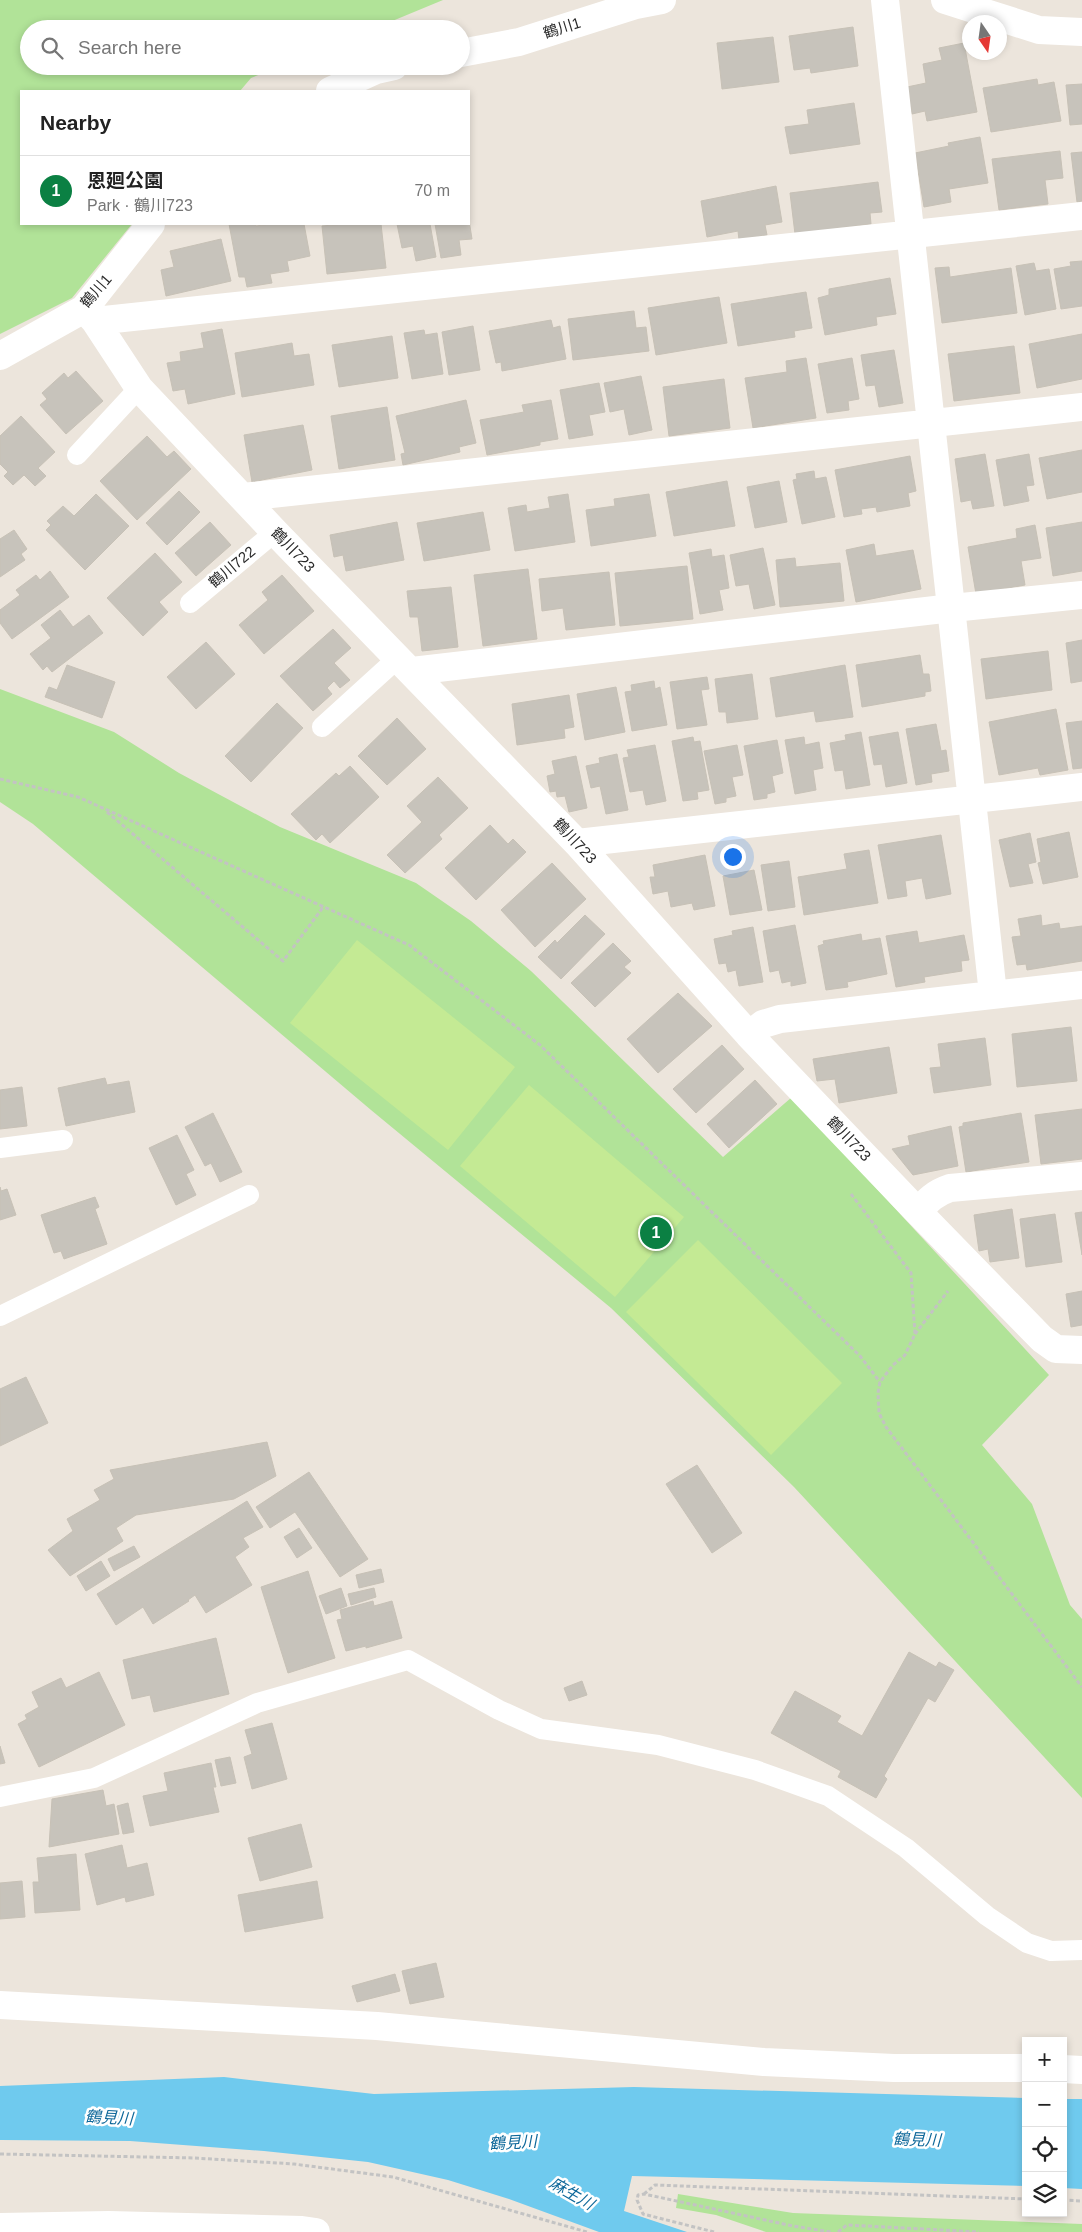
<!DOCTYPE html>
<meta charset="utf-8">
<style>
:root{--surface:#fff;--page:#f6f6f6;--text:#222;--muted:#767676;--line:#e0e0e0;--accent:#0b8043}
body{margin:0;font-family:Arial,"Noto Sans JP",sans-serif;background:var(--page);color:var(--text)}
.controls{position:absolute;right:15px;bottom:15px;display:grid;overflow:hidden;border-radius:0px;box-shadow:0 2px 8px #0003}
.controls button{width:45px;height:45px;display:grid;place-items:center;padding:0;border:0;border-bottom:1px solid var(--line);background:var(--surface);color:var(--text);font:25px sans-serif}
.compass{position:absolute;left:962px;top:15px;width:45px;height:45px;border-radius:50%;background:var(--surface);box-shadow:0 2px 8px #0003;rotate:167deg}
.you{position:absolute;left:732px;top:856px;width:18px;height:18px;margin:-12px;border:4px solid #fff;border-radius:50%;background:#1a73e8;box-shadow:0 0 0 8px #1a73e833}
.badge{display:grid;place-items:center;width:32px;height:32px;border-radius:50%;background:var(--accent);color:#fff;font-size:16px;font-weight:700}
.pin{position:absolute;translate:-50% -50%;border:2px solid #fff;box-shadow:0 1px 5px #0006}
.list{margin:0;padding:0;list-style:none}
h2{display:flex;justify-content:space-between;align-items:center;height:65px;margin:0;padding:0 20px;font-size:21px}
h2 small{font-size:16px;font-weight:400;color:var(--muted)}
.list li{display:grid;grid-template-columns:32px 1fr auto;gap:15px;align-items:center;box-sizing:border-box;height:70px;padding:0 20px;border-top:1px solid var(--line)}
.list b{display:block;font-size:19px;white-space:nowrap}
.list p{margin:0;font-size:16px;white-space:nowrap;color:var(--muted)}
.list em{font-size:16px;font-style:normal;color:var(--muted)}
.icon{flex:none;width:28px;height:28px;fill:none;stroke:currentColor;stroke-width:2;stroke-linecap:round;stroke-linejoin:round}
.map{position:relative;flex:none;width:1082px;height:2232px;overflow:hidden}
.search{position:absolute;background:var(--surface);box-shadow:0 2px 8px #0003;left:20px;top:20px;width:450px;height:55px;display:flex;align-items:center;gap:12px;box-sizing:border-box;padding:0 18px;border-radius:28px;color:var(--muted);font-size:19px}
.panel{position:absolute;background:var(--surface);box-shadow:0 2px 8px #0003;left:20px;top:90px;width:450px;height:135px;border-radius:0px}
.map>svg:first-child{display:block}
</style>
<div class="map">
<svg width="1082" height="2232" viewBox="0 0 1082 2232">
<rect width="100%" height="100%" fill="#ece5dc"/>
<!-- green -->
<path fill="#b1e398" d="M0,0H443L373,29H29V66H280L251,78L240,91H21V224H132L72,298L0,334Z
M0,689L114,732L179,773L280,827L416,883L471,921L531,971L723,1157L792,1097L1049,1375L982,1445L1032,1504L1070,1605L1082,1619V1798L794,1487L611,1308L371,1110L33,824L0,802Z
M678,2194L793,2213L1082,2224V2232H766L716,2215L676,2208Z"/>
<!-- pitch -->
<path fill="#c4ea94" d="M357,940L515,1067L448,1150L290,1023Z
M529,1085L684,1217L615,1297L460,1166Z
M698,1240L842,1383L771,1455L626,1312Z"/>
<!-- water -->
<path fill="#6fcaee" d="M224,2077L374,2094L634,2087L1026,2098V2186L632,2176L624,2211L687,2232H599L509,2199L448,2180L368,2162L264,2151L130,2141L0,2140V2086Z
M1063,2099H1082V2189L1063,2188Z"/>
<!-- building -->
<path fill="#c7c3bb" stroke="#c7c1b6" d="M853,27L858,66L811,73L810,68L794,70L789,36Z
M773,37L779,82L722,89L717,43Z
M964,43L977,112L927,121L925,111L912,114L907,87L926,83L923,64L942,60L939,48Z
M1037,79L1038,85L1054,82L1061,121L991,132L983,88Z
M1082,84V124L1070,125L1066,85Z
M854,103L860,144L790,154L785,127L809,124L807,110Z
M980,137L988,183L949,189L951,202L924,207L915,153L949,146L948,143Z
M1060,151L1063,178L1045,180L1048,204L999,210L992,159Z
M1082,152V201L1077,202L1071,153Z
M878,182L882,212L870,213L871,224L795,234L790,193Z
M776,186L782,222L765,225L767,235L739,240L738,231L707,237L701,201Z
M469,220L472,239L459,240L461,255L441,258L435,224H469Z
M229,224H255L256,226L270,224H304L310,256L287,261L289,271L270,274L272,283L247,287L245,277H239Z
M344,224H381L386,268L327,274L322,226Z
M397,224H430L436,257L416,261L413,246L402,248Z
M221,239L231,281L166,296L161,270L174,267L170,251Z
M1082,261V306L1061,309L1054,269L1071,266L1070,262Z
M1034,263L1036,271L1049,269L1056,309L1025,315L1016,266Z
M949,267L950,277L1011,268L1017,313L942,323L935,268Z
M890,278L896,314L876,317L877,325L825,335L818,298L829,295V289Z
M806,292L812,328L794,331L795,337L738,346L731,304Z
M719,297L727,343L656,355L648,308Z
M634,311L636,328L646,327L649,351L573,360L568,319Z
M551,320L553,328L560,326L566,359L502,371L501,362L496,363L489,331Z
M473,326L480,370L449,375L442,332Z
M222,329L235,394L188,404L185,389L173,391L167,363L181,361L180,352L204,348L201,333Z
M424,330L425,335L437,333L443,374L412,379L404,333Z
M1082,334V379L1037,388L1029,344Z
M392,336L398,378L339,387L332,345Z
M292,343L294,356L309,354L314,385L242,397L235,353Z
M1014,346L1020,393L954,401L948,354Z
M894,350L903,403L879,407L875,385L866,386L861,355Z
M806,358L816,418L753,428L745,378L787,372L786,361Z
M852,358L859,399L848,401L849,410L827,413L818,364Z
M76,371L103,401L66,434L40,405L47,399L42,393L64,373L68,378Z
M641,376L652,430L629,435L624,409L610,412L604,383Z
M724,379L730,428L669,436L663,387Z
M599,383L605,412L589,415L593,435L569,439L560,390Z
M466,400L476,443L459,447L460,452L403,465L401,454L405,453L396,416Z
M551,400L558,439L540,442V445L487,455L480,420L524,412L522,405Z
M387,407L395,460L339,469L331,416Z
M21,416L55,452L38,468L46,476L35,486L24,475L13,485L4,476L8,472L0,464V436Z
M303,425L312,470L252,482L244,435Z
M147,436L167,457L174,451L191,469L137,520L100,481Z
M1082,450V492L1047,499L1039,458Z
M985,454L994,506L973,509L971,500L961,502L955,459Z
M1029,454L1034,485L1026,486L1029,501L1004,506L996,460Z
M910,456L916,491L908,493L910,506L877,512L876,507L861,509L862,514L844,517L835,470Z
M814,471L815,479L826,477L835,517L802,524L793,480L797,479L796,474Z
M727,481L735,526L674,536L666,492Z
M779,481L787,522L755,528L747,487Z
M179,491L200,512L167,545L146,523Z
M96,494L129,526L85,570L46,530L51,525L47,521L63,506L74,516Z
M568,494L575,542L515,551L508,508L526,505L527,512L550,508L548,497Z
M649,494L656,536L591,546L586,510L615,506L614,499Z
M483,512L490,550L424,561L417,523Z
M210,522L231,545L196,576L175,553Z
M397,522L404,560L346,571L343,555L334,557L330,535Z
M1082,522V571L1053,576L1046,528Z
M1035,525L1041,558L1021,561L1025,585L976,594L968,547L1017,538L1016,529Z
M14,530L27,549L21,554L25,560L0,577V539Z
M874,544L876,556L913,550L921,589L856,602L846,550Z
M763,548L775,605L754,609L749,584L736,586L730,555Z
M711,549L712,557L724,555L729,588L719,590L723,610L700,614L689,553Z
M155,553L182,582L159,602L168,612L143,636L107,598Z
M795,558L796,567L840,563L844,601L780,607L776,560Z
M687,566L693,619L620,626L615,573Z
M528,569L537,639L483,646L474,575Z
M50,571L69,597L12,639L0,623V610L20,595L16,590L36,575L40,580Z
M609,572L615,625L566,630L563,608L542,611L539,579Z
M282,575L314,611L264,654L239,625L268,600L262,592Z
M451,587L458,647L422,651L418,617H410L407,591Z
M60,610L73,627L89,615L103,633L52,672L47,666L43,670L30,654L51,638L41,625Z
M333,629L351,648L334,663L350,680L340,688L334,681L327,688L332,694L313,711L280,676Z
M1082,640V681L1071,683L1066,643Z
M206,642L235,674L196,709L167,677Z
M1048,651L1052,690L986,699L981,659Z
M920,655L923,674H929L931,691L925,692V696L862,707L856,665Z
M67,665L115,682L102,718L45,697L49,687L57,690Z
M845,665L853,717L816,722L814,711L776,717L770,678Z
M752,674L758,719L727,723L726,712H719L715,679Z
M707,677L709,689L701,690L707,725L677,729L670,682Z
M654,681L655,689L660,687L667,725L632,731L625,692L632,691L631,685Z
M616,687L625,732L585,740L577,694Z
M569,695L574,727L564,729L565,738L517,745L512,704Z
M277,703L303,728L251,782L225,756Z
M1056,709L1068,770L1040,775L1038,768L999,775L989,722Z
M397,718L426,749L387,785L358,756Z
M1082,721V768L1073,769L1066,723Z
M936,724L941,751L946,750L949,771L931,774L932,782L916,785L906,729Z
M861,732L870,785L846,789L843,770L835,771L830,743L846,740L845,735Z
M898,732L907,783L886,787L882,764L874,765L869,737Z
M693,737L694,742L700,741L709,790L697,792L698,799L683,801L672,741Z
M804,737L805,745L819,742L823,768L813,770L816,790L795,794L785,740Z
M777,740L783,773L772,776L775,792L767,794V798L754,800L744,746Z
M655,745L666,801L646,805L643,790L630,792L623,758L629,757L627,750Z
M737,745L743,775L732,777L736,796L726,798V802L715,804L704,751Z
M617,754L628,810L606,814L600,786L591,788L586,766L600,763L599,758Z
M576,756L587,808L569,812L565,796L557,797L556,791L550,792L547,776L555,774L552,761Z
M350,766L379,797L330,843L322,834L316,840L291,814L336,773L339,776Z
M438,777L468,808L439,835L442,839L405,873L387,855L422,822L407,806Z
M490,825L508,844L513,839L526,852L476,900L445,868Z
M1069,832L1078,877L1043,884L1038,863L1041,862L1037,839Z
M1030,833L1036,862L1028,864L1033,883L1010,887L999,840Z
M941,835L951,894L926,899L922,878L905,881L907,896L888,899L878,845Z
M869,850L878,903L804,915L798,877L847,869L844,854Z
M705,855L715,906L694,910L692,903L671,907L668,891L653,894L650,877H655L653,865Z
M789,861L795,907L768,911L761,865Z
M552,863L586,899L535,947L501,910Z
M754,870L762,910L730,915L723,876Z
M585,915L605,934L561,979L538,957L555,940L557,943Z
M1041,915L1042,926L1059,923L1060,929L1082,926V961L1027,970L1026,964L1017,965L1012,937L1021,936L1018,919Z
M795,925L806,983L791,986V981L782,983L779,970L770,972L763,931Z
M753,927L763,982L739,986L736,970L728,972L726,963L719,964L714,939L733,935L732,931Z
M917,931L919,943L964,935L969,960L961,961L962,971L924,977L925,982L896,987L886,936Z
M861,934L862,941L880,938L887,974L847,982L848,987L826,990L818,946L824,944L823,941Z
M613,943L631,961L624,967L631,973L595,1007L571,983Z
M678,993L712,1026L658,1073L627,1039Z
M1071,1027L1077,1081L1017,1087L1012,1034Z
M985,1038L991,1085L934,1093L930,1068L941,1067L938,1044Z
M722,1045L744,1069L696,1113L673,1089Z
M889,1047L897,1093L839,1103L835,1079L817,1081L813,1059Z
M105,1078L107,1085L129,1081L135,1112L66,1126L58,1088Z
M755,1080L777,1104L729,1148L707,1124Z
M22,1087L27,1126L0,1129V1090Z
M1082,1109V1159L1041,1164L1035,1115Z
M213,1113L242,1172L220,1182L211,1163L205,1166L185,1127Z
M1021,1113L1029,1162L966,1172L959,1127L963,1126V1123Z
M951,1126L958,1166L913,1175L892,1149L910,1145L908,1136Z
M177,1135L194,1170L186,1174L196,1195L176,1205L149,1148Z
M0,1187L1,1191L7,1189L16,1215L0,1220Z
M95,1197L99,1207L95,1209L107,1244L64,1259L61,1251L54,1253L41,1215Z
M1012,1209L1019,1258L990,1262L988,1249L979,1251L974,1215Z
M1082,1212V1255L1075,1213Z
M1055,1214L1062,1262L1026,1267L1020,1219Z
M1082,1291V1325L1071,1327L1066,1294Z
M26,1377L48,1423L0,1446V1389Z
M267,1442L276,1476L234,1499L136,1515L116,1528L123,1541L70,1576L48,1550L73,1531L67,1519L100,1500L94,1490L114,1479L110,1470Z
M697,1465L742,1533L712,1553L666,1484Z
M309,1472L368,1559L340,1577L295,1512L270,1528L256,1507Z
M247,1501L263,1527L243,1538L249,1547L235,1557L252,1585L206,1613L195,1595L188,1600L189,1601L153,1624L143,1607L116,1625L97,1594Z
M299,1528L312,1548L297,1558L284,1537Z
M134,1546L140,1557L114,1571L108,1559Z
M101,1561L110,1576L86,1591L77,1576Z
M381,1569L384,1582L359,1588L356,1575Z
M308,1571L335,1658L288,1673L261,1587Z
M341,1588L347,1606L326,1614L319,1596Z
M374,1588L376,1597L351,1605L348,1594Z
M373,1601L374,1606L392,1601L402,1638L366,1648V1646L346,1651L337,1620L342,1619L340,1610Z
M216,1638L229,1694L154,1712L150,1695L132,1699L123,1660Z
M909,1652L936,1667L939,1662L954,1670L935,1702L928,1698L884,1776L887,1779L876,1798L838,1777L841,1771L771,1733L795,1691L841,1716L837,1722L862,1736Z
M99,1672L125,1725L39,1767L18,1724L27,1719L25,1715L39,1707L32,1692L61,1678L66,1688Z
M582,1681L587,1695L569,1701L564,1688Z
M272,1723L287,1779L252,1789L244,1757L252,1754L245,1730Z
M0,1746L5,1763L0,1764Z
M230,1757L236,1783L221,1786L215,1760Z
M211,1763L216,1787H213L219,1812L150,1826L143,1796L168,1791L164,1773Z
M103,1790L106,1806L114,1804L119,1834L49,1847L52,1799Z
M128,1803L134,1832L123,1834L117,1806Z
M301,1824L312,1867L260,1881L248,1838Z
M122,1845L127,1868L147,1863L154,1895L126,1902L125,1897L97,1905L85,1854Z
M76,1854L80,1910L35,1913L33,1882H39L37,1858Z
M22,1881L25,1917L0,1919V1883Z
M317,1881L323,1918L245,1932L238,1895Z
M436,1963L444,1997L410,2004L402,1971Z
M395,1974L400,1991L357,2002L352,1986Z"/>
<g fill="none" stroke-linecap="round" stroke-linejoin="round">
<!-- path -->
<path stroke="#c3c3c3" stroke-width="3" stroke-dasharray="4 2.5" stroke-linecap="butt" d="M0,779L78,797L409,945L540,1045L860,1356L880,1382
M107,812L283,961L324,906
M851,1194L911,1273L915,1334L905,1355L893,1365L880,1382L878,1393L879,1413L886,1427L1082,1687
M915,1334L948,1291
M0,2154L195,2158L294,2164L393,2177L587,2232
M644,2194L655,2185L1026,2199
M1063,2200L1082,2201
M714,2232L643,2214L637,2200L638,2195L644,2194L793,2226L831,2232
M838,2232L847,2225L979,2232"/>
<!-- service -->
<path stroke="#fff" stroke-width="20" d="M77,455L139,388
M190,603L275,532
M322,727L399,657
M0,1148L63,1140
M0,1316L249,1195
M0,1797L94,1778L257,1703L408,1660L499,1710L541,1729L658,1745L755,1770L828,1796L906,1848L987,1916L1027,1943L1051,1951L1082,1950"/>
<!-- minor -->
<path stroke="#fff" stroke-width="28" d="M885,0L993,994
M945,0L1039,30L1082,32
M461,53L519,42L636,5L662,0
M330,91L376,70L394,66
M84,309L95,321L139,388L275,532L577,843L749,1035L918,1212L1042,1339L1056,1349L1082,1350
M95,321L1082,216
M0,356L84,309L151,224
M243,497L1082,407
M412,671L952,608L1082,595
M577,843L1082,787
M749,1035L763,1024L780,1019L1082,985
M918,1212C928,1200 935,1193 950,1188L1082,1176
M0,2005L377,2026L764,2062L894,2068H1026
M1063,2069L1082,2070
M0,2227L109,2225L302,2230L316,2232"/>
</g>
<g text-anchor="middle" stroke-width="5" stroke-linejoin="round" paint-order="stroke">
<!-- street labels -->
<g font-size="15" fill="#2a2a2a" stroke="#fff">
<text transform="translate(562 28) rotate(-17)" y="5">鶴川1</text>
<text transform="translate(96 291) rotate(-49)" y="5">鶴川1</text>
<text transform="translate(293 550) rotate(46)" y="5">鶴川723</text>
<text transform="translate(232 567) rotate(-40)" y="5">鶴川722</text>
<text transform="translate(575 841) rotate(47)" y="5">鶴川723</text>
<text transform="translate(849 1139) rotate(46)" y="5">鶴川723</text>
</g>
<!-- water labels -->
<g font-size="16" font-style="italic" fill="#0e689a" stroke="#fff">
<text transform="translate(109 2117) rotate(3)" y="6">鶴見川</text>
<text transform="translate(917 2139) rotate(2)" y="6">鶴見川</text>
<text transform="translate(513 2142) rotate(-3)" y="6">鶴見川</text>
<text transform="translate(572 2193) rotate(30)" y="6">麻生川</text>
</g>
</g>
</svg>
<div class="controls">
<button>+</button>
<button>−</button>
<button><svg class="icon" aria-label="locate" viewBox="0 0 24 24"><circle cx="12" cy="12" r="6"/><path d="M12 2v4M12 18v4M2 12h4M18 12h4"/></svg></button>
<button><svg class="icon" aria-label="layers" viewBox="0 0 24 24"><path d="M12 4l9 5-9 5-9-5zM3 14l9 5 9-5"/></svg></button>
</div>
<svg class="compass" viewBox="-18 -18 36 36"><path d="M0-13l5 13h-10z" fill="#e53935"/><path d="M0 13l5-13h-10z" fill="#767676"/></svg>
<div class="you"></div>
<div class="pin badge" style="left:656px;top:1233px">1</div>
<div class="search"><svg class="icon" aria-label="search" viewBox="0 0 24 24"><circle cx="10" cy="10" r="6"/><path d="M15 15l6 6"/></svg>Search here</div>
<section class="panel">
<h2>Nearby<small></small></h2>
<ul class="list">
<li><span class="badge">1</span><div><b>恩廻公園</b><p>Park · 鶴川723</p></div><em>70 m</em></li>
</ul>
</section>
</div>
